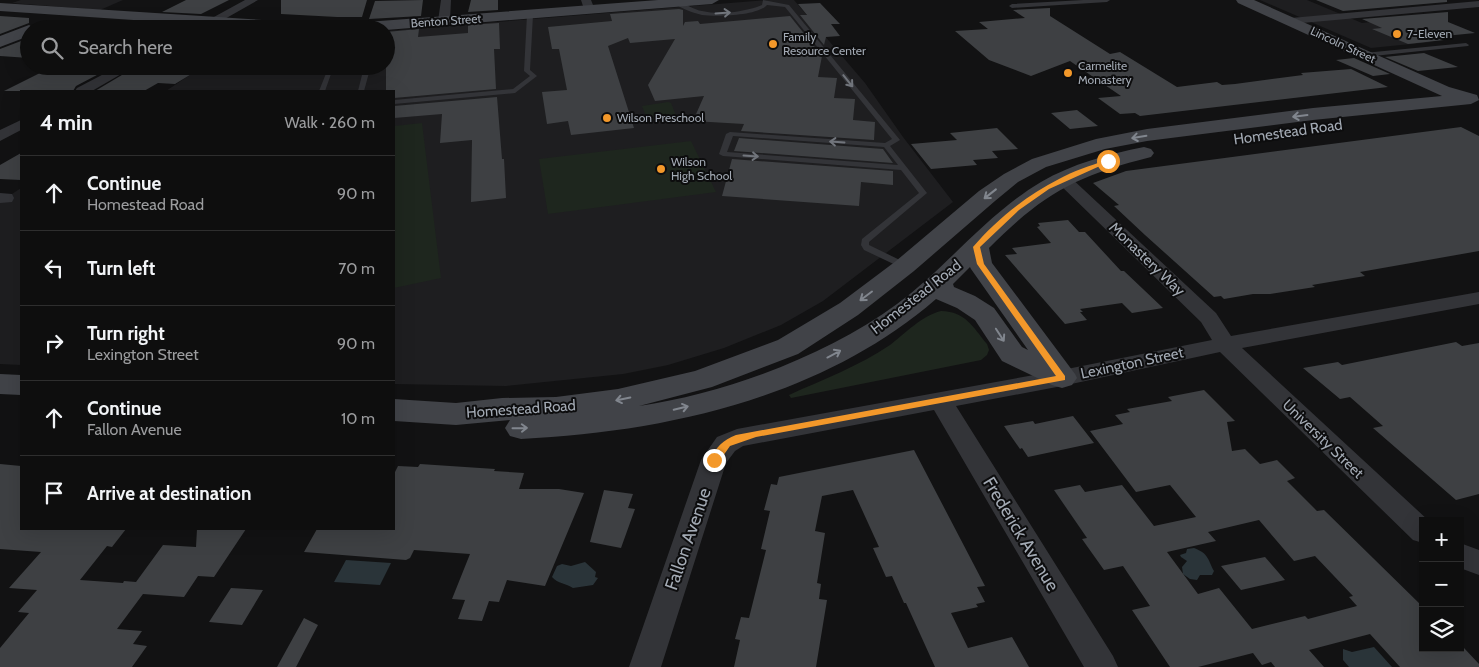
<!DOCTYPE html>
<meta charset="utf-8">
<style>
:root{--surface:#0e0e0e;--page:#171717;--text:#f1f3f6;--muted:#9b9c9e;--line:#2e2e2e}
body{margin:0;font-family:Cabin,sans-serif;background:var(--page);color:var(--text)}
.controls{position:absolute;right:15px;bottom:15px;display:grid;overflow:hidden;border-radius:0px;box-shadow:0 5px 20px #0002}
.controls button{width:45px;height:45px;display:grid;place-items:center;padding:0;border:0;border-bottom:1px solid var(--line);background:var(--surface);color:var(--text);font:25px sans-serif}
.stop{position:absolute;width:15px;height:15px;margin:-11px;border:4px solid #f3982a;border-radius:50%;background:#fff}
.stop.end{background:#f3982a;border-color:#fff;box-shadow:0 1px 5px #0008}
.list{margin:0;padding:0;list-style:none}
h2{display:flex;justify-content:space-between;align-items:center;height:65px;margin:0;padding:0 20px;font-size:21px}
h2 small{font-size:16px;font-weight:400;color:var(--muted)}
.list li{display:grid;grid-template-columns:32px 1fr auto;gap:15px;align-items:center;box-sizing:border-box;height:75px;padding:0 20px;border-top:1px solid var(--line)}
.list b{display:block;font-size:19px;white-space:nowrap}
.list p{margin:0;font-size:16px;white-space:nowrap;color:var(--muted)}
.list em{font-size:16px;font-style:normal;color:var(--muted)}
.icon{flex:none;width:28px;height:28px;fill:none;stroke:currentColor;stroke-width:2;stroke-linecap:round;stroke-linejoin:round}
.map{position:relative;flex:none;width:1479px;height:667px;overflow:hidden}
.search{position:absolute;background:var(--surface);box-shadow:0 5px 20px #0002;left:20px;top:20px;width:375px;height:55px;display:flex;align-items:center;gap:12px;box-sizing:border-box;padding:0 18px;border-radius:28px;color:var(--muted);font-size:19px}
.panel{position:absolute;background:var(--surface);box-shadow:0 5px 20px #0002;left:20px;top:90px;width:375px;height:440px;border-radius:0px}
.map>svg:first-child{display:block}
</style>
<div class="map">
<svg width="1479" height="667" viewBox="0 0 1479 667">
<rect width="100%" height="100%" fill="#121213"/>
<!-- built -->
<path fill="#1e1e20" d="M21,0H123L100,10L12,3Z
M767,0H794L865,83L903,137L953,202L823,301L781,325L724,348L668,365L623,374L506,386L394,384V91H166L203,66H386V31Z
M1260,0H1307L1362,23L1379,21L1431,42L1371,48Z
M21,188V365L0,364V202Z"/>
<!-- green -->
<path fill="#1e261e" d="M668,102L671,103L677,118L648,121L642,106Z
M422,123L441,278L394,288V126Z
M691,141L716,192L548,214L539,159Z
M941,311C966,312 972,326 987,344L989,350L987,355L981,360L791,398L789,395C824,379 859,366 890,345C906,333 921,316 941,311Z"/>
<!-- water -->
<path fill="#2a3439" d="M1194,548C1209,554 1207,558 1214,571L1212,575H1200L1197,580L1190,579L1183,574L1182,567L1187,561L1181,557L1180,555L1186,553L1187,549Z
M346,560L391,563L380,585L334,582Z
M585,562L596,572L595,577L598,578L593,585L573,588C566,583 558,584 552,577L557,566L562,564L571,566Z
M1374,647L1392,667H1349L1343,660V649L1352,652Z"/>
<!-- building -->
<path fill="#3e4043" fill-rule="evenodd" d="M186,0H229L201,14L162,12Z
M281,0H367L362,17H337L281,14Z
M423,0L421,16L369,19L375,1Z
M471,0H498V10L468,12Z
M1316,0H1447V2L1343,11Z
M820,3L840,24H831L840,36L826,37L824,45L800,15H807L798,4Z
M1050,8V16L1110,54L1120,52L1177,87L1217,82L1222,85L1235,84L1303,75L1301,73L1351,69L1388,87L1140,116L1135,113L1120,114L1098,98L1121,96L1070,61L1031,76L989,60L955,31L988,29L979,22L1025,18L1013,10Z
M679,9L683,10V26L685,22L698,21L700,24L790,16L822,56L818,77L837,78L834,98L855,99L853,120L875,122L874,140L741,131L744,124L693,121L704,96L655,101L648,85L675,39L630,43L628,38L608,46L634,128L571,135L568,121L547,124L542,92L567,90L559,49H552L548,27L612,21L610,14Z
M1448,12V22L1475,33L1435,37L1444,40L1408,44L1372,29L1382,28L1362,19Z
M0,16L29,18V23L0,34Z
M140,22L179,25L171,29H126Z
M499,23L500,49H494L496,89L394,98V91H386V65L391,46L386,47V32L419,29L418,37L468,33V25Z
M29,38V58L0,56V49Z
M1424,53L1458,67L1418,71L1385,57Z
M1354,58L1390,74L1373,76L1336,60Z
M54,66H114L76,86L73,91H4Z
M137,66H162L203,67L175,84L158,83L144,91H95Z
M497,97L502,159H504L506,198L471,202L472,140L440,143L442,114L394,118V106Z
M1077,110L1098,126L1070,129L1051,113Z
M1461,127L1479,136V251L1360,272L1365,276L1312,285L1315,287L1270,294H1253L1224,299L1221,296L1214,297L1145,235L1114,206L1119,205L1093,183L1126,171Z
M997,128L1018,149L992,151L998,158L973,160L977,165L931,169L911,144L957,140L950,133Z
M739,138L883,149L893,163L734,151Z
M21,153V180L0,179V165Z
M732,159L893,171V185L861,182L859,206L722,196Z
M1068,220L1079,232H1085L1121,271H1124L1163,308L1132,313L1122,303L1080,309L1083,312H1080L1087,320L1065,324L1005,255L1017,254L1012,248L1051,243L1037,227L1040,226L1038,223Z
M1456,342L1462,346L1479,343V494L1456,500L1373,428L1383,426L1350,397L1340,399L1303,368L1338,362L1342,365Z
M1204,390L1235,421L1227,422L1232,451L1245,449L1260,464L1277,460L1295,478L1287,481L1317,511L1324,510L1423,607V648H1464L1479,664V667H1400L1370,634L1309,650L1324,667H1275L1271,662L1262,665L1253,653L1198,667H1170L1132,610L1150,606L1123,566L1104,570L1082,539L1087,538L1054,490L1080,485L1085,492L1122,485L1154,526L1196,517L1170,485L1136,492L1090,431L1123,424L1115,415L1130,412L1127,409L1172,401L1168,397ZM1259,520L1294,561L1315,556L1353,596L1349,597L1357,606L1308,619L1305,616L1252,629L1219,588L1198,594L1167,552L1216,541L1208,532Z
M1073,416L1094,443L1028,457L1022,448L1020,449L1004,426L1033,421L1035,424Z
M914,450L985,586L977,587L985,602L976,604L978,607L951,613L968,648L1012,637L1029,667H935L906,603H904L892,576L886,577L873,548L879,547L853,490L822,496L815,531L825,533L817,583L821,584L819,599L827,600L816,667H734L740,640L735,639L741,617L749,618L766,550L761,549L770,511L764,510L771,484L777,485L779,477Z
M0,464L21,466V529H126L112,547L107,546L80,580L123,583L124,581L136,582L163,545L196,547L197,529H246L214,577L198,576L184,597L143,594L117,629L142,631L133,644L147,646L132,667H0V648L29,613L18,612L37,590L9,588L41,552L0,549Z
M420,464L495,469L494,471L524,473L519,489H559L584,493L545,586L507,580L499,602L489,601L482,621L458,619L465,600L452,599L470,554L414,550L410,558L406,560L304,552L317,529H394V474L398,466L418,467Z
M604,490L633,494L628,508L635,509L621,548L590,542Z
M1265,557L1285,580L1241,590L1221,566Z
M231,588L263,590L242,625L209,622Z
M304,618L318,625L296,667H277Z"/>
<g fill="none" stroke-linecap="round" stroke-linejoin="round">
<!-- service -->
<path fill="#333438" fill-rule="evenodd" d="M763,0L789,5L900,140L890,146L927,193L869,242V245L908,264L909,266L908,268H902L864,250L861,245L862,239L919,193L901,170L723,156L719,154L726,134L730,132L885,143L892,139L785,7L767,5C758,16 716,17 702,15C693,13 681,8 673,3C682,0 693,10 702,11C719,15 741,12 757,7L762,5ZM733,136L884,147L898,165L727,152Z
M1083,0H1110L1107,2L1012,8L1009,6L1012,4Z
M530,13L533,15L530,70L537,76L515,93L394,104V100L513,89L530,76L524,71L527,15Z
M1466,43L1469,45L1468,46L1364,57L1361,55L1364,53Z
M367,67L370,69L364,91H358L363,71L331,74L325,91H319L327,71Z"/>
<!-- minor -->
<path fill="#333438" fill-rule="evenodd" d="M245,0H258L207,29H192Z
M441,0H451L450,21L444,24L438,21Z
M581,0H591L595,10L593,12H585Z
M1479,1V7L1291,24L1285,21L1291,18Z
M119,66H135L92,91H75L77,88Z
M21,120V130L0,141V130Z
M1063,174L1069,176L1216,313L1231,336L1479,292V304L1242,348L1429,521H1423V543L1413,540L1220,352L1062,386L956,406L1113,656L1118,667H1084L934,410L743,446L735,451L726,463L661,667H629L701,460L717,437L737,429L1062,370L1212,340L1201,322L1057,182L1055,179L1057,176Z
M0,193L12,194L14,198L12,202L0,203Z
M1460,543L1479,550V575L1460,568Z"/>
<!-- secondary -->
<path fill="#414348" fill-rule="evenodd" d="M658,0H719L712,4L386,30L267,29L0,11V3L309,23H353Z
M1236,0H1254L1449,87L1477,95L1479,100L1471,104L1313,120L1147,141L1105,149L1046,167L1018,182L995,201L914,271L858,315L798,354L712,387L639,406C726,393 826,356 897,304C947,267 987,214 1041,182C1072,164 1108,154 1144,147L1151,149L1154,153L1151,157C1076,176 1044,193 989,248L992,263L1075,374L1077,378L1072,385L1062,388L1052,385L1002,361L975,320L957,308L936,299C823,397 667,432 521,439L510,436L505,428L510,420L456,425L394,421V399L456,403L502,398L556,397L618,389L695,371L778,340L840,303L896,261L979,191L1004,174L1032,159L1096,139L1147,129L1313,108L1442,96L1238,3ZM970,267L971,269L1028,350L1022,347L994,308L975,296L954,287L953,284Z
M29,25L36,29H29V36L0,47V36Z
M0,374L21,375V395L0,394Z"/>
</g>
<!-- one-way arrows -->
<defs><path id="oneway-shaft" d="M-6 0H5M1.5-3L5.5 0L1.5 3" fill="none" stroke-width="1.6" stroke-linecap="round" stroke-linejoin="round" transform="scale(1.25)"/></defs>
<g stroke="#71757c">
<use href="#oneway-shaft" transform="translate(723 13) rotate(-4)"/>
<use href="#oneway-shaft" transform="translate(848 81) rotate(51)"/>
<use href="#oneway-shaft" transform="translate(837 142) rotate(-176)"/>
<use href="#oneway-shaft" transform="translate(751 156) rotate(4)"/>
</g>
<g stroke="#81868e">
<use href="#oneway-shaft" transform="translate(1300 116) rotate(173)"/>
<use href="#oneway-shaft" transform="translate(1139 137) rotate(171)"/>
<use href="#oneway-shaft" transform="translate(990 194) rotate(142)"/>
<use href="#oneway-shaft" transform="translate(866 296) rotate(143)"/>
<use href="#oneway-shaft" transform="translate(1000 335) rotate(57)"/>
<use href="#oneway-shaft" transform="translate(834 354) rotate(-28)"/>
<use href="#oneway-shaft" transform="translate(623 399) rotate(168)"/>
<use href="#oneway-shaft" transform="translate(681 408) rotate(-13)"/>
<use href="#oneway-shaft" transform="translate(520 428) rotate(-1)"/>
</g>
<!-- route -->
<path fill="#f3982a" d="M1106,160L1111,161L1049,189L1019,210L980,247L984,264L1065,376V380L756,437L730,446L718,463H711L710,460C716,447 723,440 736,435L1056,376L977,264L973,247C996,220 1027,195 1059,179C1073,171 1090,166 1106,160Z"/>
<!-- markers -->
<g fill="#f3982a" stroke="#0d0d0e" stroke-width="2">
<circle cx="1397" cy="34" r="5"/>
<circle cx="773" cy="44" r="5"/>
<circle cx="1068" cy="73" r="5"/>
<circle cx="607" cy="118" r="5"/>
<circle cx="661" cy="169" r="5"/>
</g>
<g text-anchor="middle" stroke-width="4" stroke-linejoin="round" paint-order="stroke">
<!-- far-street labels -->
<g font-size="12" fill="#a3aab4" stroke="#0d0d0e">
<text transform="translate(446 21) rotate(-4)" y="4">Benton Street</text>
<text transform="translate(1343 45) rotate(25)" y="4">Lincoln Street</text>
</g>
<!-- far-poi labels -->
<g font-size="12" fill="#a3aab4" stroke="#0d0d0e" text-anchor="start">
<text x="1407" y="38">7-Eleven</text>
<text x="783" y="41">Family<tspan x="783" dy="14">Resource Center</tspan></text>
<text x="1078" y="70">Carmelite<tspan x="1078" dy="14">Monastery</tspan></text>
<text x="617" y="122">Wilson Preschool</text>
<text x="671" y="166">Wilson<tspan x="671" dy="14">High School</tspan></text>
</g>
<!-- street labels -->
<g font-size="15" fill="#a3aab4" stroke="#0d0d0e">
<text transform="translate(1288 132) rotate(-8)" y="5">Homestead Road</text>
<text transform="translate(1147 259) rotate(44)" y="5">Monastery Way</text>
<text transform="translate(916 297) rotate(-38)" y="5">Homestead Road</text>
<text transform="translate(1132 363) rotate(-12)" y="5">Lexington Street</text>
<text transform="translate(521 409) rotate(-4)" y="5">Homestead Road</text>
<text transform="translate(1323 439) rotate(44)" y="5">University Street</text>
</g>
<!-- near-street labels -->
<g font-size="18" fill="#a3aab4" stroke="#0d0d0e">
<text transform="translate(1021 534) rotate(59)" y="6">Frederick Avenue</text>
<text transform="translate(688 539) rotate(-71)" y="6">Fallon Avenue</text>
</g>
</g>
</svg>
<div class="controls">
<button>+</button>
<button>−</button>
<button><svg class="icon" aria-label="layers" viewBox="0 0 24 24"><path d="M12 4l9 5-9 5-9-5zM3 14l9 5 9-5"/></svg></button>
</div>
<div class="stop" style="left:1108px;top:161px"></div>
<div class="stop end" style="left:714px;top:460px"></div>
<div class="search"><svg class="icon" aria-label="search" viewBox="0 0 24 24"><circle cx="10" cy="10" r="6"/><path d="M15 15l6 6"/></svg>Search here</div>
<section class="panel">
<h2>4 min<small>Walk · 260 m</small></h2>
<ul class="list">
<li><svg class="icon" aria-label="ahead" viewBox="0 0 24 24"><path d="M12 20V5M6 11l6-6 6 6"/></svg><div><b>Continue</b><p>Homestead Road</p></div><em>90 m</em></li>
<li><svg class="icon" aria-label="left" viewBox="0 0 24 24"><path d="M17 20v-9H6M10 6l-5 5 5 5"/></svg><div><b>Turn left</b></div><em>70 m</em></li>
<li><svg class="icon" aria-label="right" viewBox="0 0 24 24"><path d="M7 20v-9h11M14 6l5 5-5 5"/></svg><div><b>Turn right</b><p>Lexington Street</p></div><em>90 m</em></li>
<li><svg class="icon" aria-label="ahead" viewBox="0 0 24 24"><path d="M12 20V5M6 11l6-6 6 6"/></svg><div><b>Continue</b><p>Fallon Avenue</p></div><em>10 m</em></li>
<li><svg class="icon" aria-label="arrive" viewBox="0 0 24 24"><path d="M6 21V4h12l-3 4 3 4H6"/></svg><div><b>Arrive at destination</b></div></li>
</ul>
</section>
</div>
